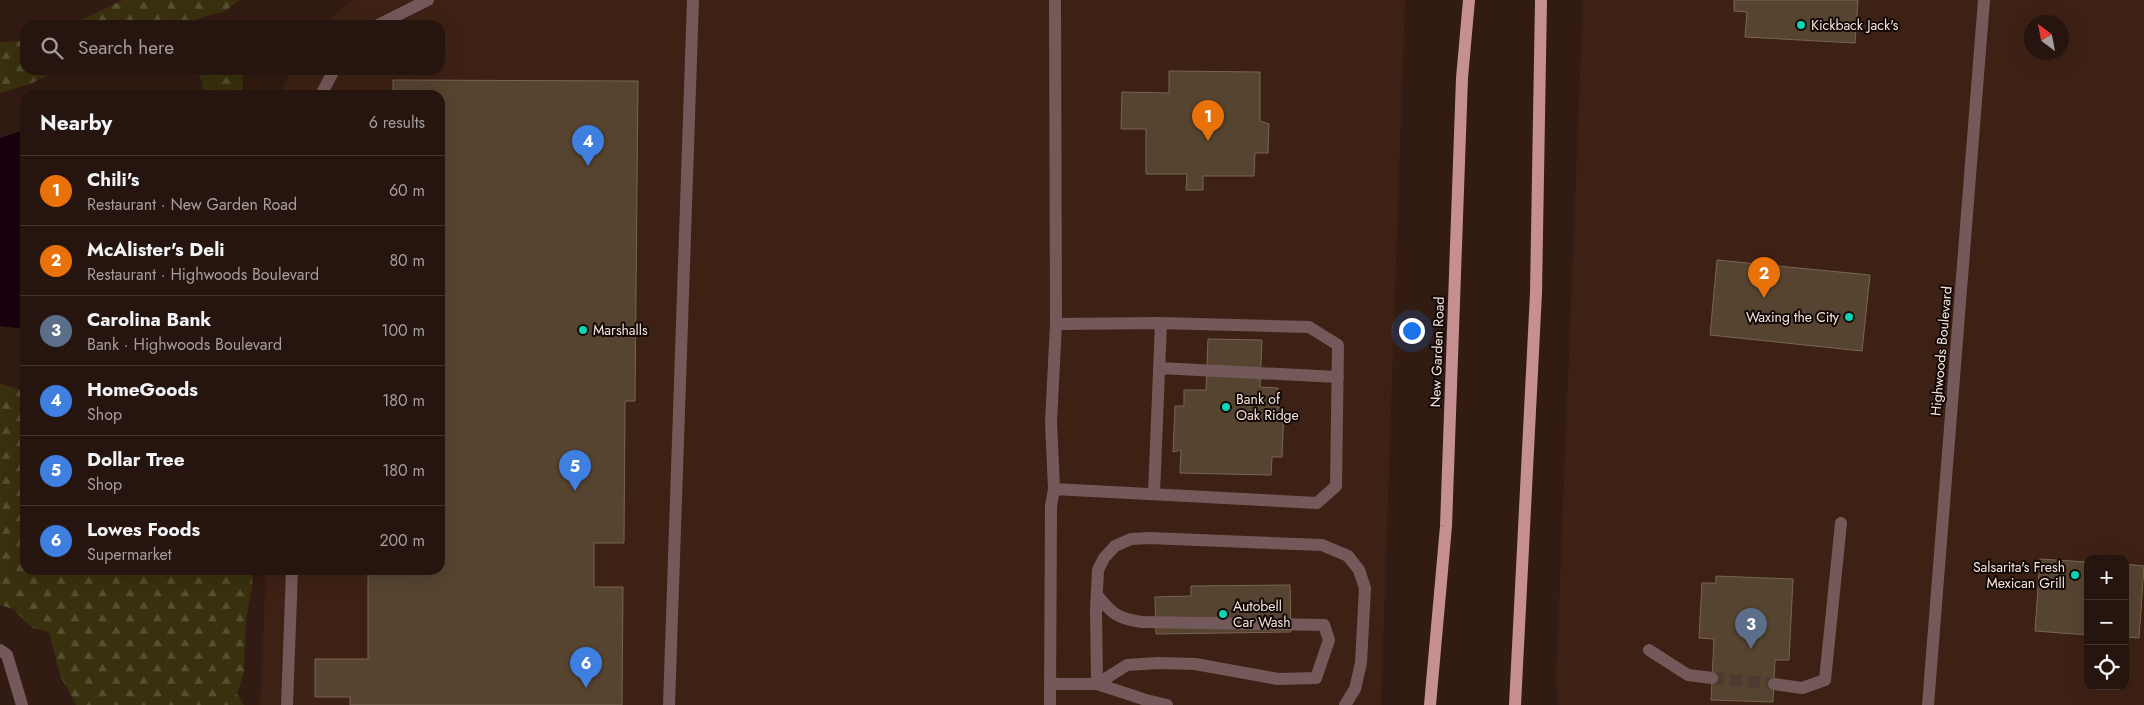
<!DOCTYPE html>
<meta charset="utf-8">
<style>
:root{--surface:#26140e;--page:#32211c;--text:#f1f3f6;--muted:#a49e9e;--line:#42332e;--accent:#0f766e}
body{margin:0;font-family:Jost,sans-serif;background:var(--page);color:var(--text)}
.controls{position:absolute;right:15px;bottom:15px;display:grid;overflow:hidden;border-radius:10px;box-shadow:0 5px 20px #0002}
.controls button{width:45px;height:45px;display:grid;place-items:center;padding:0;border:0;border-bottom:1px solid var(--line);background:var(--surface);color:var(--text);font:25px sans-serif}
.compass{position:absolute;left:2024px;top:15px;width:45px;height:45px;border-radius:50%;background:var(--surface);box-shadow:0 5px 20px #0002;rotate:328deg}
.you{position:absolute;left:1411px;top:330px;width:18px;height:18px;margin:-12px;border:4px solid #fff;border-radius:50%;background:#1a73e8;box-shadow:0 0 0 8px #1a73e833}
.badge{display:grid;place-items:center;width:32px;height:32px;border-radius:50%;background:var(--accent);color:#fff;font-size:16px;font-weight:700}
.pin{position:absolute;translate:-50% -41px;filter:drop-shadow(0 1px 2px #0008)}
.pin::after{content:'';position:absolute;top:26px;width:18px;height:15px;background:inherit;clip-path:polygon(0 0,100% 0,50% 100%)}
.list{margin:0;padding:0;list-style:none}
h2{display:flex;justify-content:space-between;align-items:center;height:65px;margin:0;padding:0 20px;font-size:21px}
h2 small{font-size:16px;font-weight:400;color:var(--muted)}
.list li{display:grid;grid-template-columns:32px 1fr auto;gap:15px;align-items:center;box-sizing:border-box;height:70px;padding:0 20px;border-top:1px solid var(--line)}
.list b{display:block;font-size:19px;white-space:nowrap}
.list p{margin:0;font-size:16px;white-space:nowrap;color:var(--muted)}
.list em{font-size:16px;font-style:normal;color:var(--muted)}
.icon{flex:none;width:28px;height:28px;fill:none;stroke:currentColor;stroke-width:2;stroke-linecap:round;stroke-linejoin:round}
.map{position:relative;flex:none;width:2144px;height:705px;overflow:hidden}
.search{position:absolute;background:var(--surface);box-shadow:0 5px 20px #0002;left:20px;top:20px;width:425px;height:55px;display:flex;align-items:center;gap:12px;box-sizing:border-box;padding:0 18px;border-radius:15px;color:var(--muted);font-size:19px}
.panel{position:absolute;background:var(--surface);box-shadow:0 5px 20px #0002;left:20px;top:90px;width:425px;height:485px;border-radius:15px}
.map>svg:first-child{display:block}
</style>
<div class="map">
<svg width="2144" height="705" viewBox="0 0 2144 705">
<defs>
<pattern id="forest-firs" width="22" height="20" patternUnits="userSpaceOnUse" patternTransform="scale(1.25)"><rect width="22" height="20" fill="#39310e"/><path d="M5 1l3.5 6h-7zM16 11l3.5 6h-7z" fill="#564f31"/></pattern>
</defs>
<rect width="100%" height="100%" fill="#321b12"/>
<!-- built -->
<path fill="#3e2115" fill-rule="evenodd" d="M354,0H1405L1381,705H260L266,570H440V95H283L284,84L293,70H440V25H320Z
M1583,0H2144V705H1558L1556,680ZM2032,22H2062V52H2032ZM2088,559H2125V686H2088Z"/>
<!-- forest -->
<path fill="url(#forest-firs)" d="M123,0H242L238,1L224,12L206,16L184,25H70Z
M25,41V70H59L30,84L0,93V42Z
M196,70H243V95H204L202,81Z
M0,383L25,392V570H253L252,588L246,619L244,672L237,694L244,705H76L60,675L49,632L32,628L13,609L0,605Z"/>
<!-- water -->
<path fill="#1a000d" d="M25,130V329L0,326V138Z"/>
<!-- building -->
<path fill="#564430" stroke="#786550" d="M1734,0H1858L1855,43L1745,37L1747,12L1734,11Z
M1169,71L1260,72V121L1269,124L1268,153H1255L1254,176H1203V190H1186L1187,174H1146V129H1121L1122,92L1169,93Z
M393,80L638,81L635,401H625L624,543H594V587H623L622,705H350V697H315V659H368V570H440V95H393Z
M1717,260L1870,275L1862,351L1710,335Z
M1208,339L1262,340L1260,387L1278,388L1277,407L1284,408L1282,457H1272L1271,475L1180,473L1181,450L1173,452L1175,406H1184V390H1206Z
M2040,559L2088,562V635L2035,631Z
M2125,564L2144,566L2139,638L2125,637Z
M1716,576L1793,579L1789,660H1775L1773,702L1711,700L1714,639L1699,638L1702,583H1716Z
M1290,585L1291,632L1156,634L1155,597L1191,596V586Z"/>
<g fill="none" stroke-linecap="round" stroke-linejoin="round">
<!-- minor-tunnel -->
<path stroke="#4f3931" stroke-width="12" stroke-dasharray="12 6" stroke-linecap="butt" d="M1712,678L1774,684"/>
<!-- minor -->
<path stroke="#74595a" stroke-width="12" d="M378,25L428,0
M321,95L334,70
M1159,368L1338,377
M1054,489L1317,503L1336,486L1338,345L1309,327L1161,323L1056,324
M1154,493L1161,323
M0,650L7,655L22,705
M1649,650L1688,675L1712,678
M1050,684H1097L1146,700L1167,705
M1097,684L1096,610L1098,570L1104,558L1115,546L1131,539L1150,538L1322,545L1348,556L1359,570L1365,588L1361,663L1355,689L1345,705
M1097,684L1127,665L1158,663L1195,664L1278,679L1316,678L1329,640L1324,625L1142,622C1118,619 1111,613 1097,595
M1774,684L1802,688L1825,680L1841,523
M287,705L292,570
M669,705L693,0
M1050,705L1051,506L1054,489L1051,422L1056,324L1055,0
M1928,705L1984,0"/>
<!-- major -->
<path stroke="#c68f92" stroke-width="12" d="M1430,705L1446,526L1462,78L1469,0
M1515,705L1536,293L1541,0"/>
</g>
<!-- markers -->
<g fill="#06d5b6" stroke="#120805" stroke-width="2">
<circle cx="1801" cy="25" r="5"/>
<circle cx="1849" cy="317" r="5"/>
<circle cx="583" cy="330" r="5"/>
<circle cx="1226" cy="407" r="5"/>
<circle cx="2075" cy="575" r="5"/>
<circle cx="1223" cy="614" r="5"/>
</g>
<g text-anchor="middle" stroke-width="4" stroke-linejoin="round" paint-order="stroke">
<!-- poi labels -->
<g font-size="14" fill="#f5e5de" stroke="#120805" text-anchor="start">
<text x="1811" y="30">Kickback Jack's</text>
<text x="1839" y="322" text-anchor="end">Waxing the City</text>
<text x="593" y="335">Marshalls</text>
<text x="1236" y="404">Bank of<tspan x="1236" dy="16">Oak Ridge</tspan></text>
<text x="2065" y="572" text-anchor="end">Salsarita's Fresh<tspan x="2065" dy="16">Mexican Grill</tspan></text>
<text x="1233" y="611">Autobell<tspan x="1233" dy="16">Car Wash</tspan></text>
</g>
<!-- street labels -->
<g font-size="14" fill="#f5e5de" stroke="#120805">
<text transform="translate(1941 351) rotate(-85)" y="5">Highwoods Boulevard</text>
<text transform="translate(1437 352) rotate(-88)" y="5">New Garden Road</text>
</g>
</g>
</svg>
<div class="controls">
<button>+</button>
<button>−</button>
<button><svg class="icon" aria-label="locate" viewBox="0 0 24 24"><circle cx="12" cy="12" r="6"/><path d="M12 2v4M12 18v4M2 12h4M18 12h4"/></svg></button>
</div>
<svg class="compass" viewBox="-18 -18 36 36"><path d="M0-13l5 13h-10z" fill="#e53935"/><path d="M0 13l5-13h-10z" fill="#a49e9e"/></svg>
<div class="you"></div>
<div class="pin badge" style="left:1208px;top:141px;background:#e8710a">1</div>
<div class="pin badge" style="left:1764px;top:298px;background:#e8710a">2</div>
<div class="pin badge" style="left:1751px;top:649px;background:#5c6f8a">3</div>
<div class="pin badge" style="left:588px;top:166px;background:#3f7fe0">4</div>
<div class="pin badge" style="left:575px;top:491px;background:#3f7fe0">5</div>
<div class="pin badge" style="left:586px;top:688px;background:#3f7fe0">6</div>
<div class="search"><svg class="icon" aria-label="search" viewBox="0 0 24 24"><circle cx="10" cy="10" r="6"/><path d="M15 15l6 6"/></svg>Search here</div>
<section class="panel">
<h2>Nearby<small>6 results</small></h2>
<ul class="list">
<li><span class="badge" style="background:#e8710a">1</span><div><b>Chili's</b><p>Restaurant · New Garden Road</p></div><em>60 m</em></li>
<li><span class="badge" style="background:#e8710a">2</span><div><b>McAlister's Deli</b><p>Restaurant · Highwoods Boulevard</p></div><em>80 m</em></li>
<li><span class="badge" style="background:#5c6f8a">3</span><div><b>Carolina Bank</b><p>Bank · Highwoods Boulevard</p></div><em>100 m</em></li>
<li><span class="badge" style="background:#3f7fe0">4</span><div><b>HomeGoods</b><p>Shop</p></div><em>180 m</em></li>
<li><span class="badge" style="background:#3f7fe0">5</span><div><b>Dollar Tree</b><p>Shop</p></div><em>180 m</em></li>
<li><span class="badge" style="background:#3f7fe0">6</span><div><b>Lowes Foods</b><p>Supermarket</p></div><em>200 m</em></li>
</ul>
</section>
</div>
